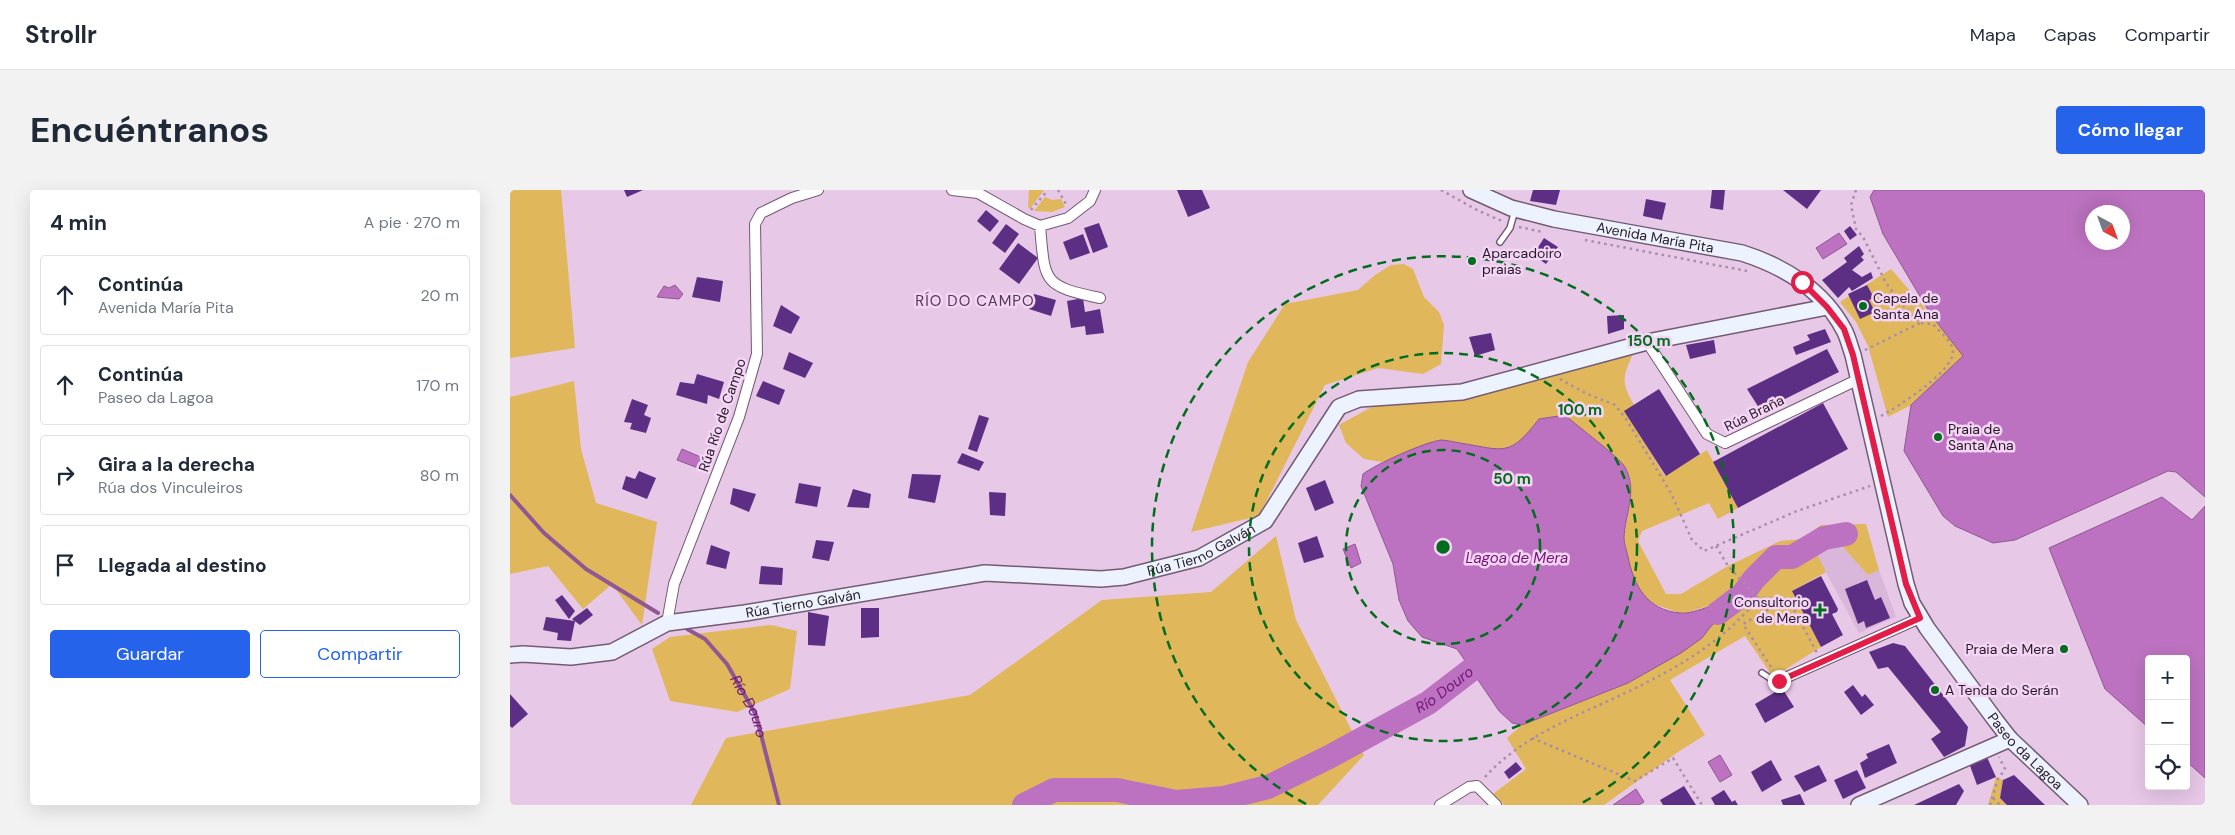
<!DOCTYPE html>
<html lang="es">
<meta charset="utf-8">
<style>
:root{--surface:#fff;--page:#f2f2f3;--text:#1f2937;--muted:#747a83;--line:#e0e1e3;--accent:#2563eb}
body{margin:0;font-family:"DM Sans",sans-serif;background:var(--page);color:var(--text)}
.controls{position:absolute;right:15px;bottom:15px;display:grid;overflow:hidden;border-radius:5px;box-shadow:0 5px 20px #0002}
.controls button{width:45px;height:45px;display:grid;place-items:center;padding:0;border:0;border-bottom:1px solid var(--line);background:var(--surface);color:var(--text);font:25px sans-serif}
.compass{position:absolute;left:1575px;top:15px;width:45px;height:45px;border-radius:50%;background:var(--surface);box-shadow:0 5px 20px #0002;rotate:139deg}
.stop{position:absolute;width:15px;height:15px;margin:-11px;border:4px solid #e11d48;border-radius:50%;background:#fff}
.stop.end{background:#e11d48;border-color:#fff;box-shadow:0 1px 5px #0008}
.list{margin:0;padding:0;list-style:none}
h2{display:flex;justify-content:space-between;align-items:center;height:65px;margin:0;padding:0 20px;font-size:21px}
h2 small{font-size:16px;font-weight:400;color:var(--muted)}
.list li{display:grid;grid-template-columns:32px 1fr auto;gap:15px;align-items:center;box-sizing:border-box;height:80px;margin:0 10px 10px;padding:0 10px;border:1px solid var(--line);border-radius:5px}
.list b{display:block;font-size:19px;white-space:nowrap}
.list p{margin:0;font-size:16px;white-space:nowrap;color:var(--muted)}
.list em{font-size:16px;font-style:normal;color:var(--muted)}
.actions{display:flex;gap:10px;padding:15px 20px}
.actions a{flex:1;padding:11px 0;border:1px solid var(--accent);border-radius:5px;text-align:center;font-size:18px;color:var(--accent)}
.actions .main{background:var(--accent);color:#fff}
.icon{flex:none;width:28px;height:28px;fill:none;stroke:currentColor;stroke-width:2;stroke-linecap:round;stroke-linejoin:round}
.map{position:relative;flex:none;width:1695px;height:615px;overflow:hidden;border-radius:5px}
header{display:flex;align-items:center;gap:30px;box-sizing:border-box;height:70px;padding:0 25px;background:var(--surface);border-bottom:1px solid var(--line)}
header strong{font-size:24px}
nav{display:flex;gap:28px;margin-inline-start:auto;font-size:18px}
.intro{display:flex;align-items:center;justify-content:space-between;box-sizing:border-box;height:120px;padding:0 30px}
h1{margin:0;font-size:35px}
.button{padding:12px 22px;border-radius:5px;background:var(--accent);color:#fff;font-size:18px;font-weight:700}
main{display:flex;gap:30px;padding:0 30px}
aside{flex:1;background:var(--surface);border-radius:5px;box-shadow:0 5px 20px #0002}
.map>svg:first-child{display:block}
</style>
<header>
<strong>Strollr</strong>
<nav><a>Mapa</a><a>Capas</a><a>Compartir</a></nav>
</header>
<div class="intro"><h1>Encuéntranos</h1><a class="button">Cómo llegar</a></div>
<main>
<aside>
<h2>4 min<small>A pie · 270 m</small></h2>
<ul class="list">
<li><svg class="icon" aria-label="ahead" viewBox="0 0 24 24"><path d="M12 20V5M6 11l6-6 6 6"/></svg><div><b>Continúa</b><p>Avenida María Pita</p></div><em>20 m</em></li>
<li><svg class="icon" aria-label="ahead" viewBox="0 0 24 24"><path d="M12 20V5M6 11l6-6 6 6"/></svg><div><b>Continúa</b><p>Paseo da Lagoa</p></div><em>170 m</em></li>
<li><svg class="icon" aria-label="right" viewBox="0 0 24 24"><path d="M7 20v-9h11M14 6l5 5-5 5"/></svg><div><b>Gira a la derecha</b><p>Rúa dos Vinculeiros</p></div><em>80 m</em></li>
<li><svg class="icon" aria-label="arrive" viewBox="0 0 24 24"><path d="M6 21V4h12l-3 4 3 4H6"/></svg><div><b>Llegada al destino</b></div></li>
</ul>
<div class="actions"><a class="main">Guardar</a><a>Compartir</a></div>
</aside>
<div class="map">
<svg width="1695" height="615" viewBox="0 0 1695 615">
<rect width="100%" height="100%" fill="#e7c8e7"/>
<!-- built -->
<path fill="#d9b7da" d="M1330,354L1358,385L1369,380L1386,427L1349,443L1305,362Z"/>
<!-- green -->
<path fill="#e0b75a" d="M0,0H51L65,158L0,168Z
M519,0H534L520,19L518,17Z
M535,7L542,10L551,9L555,17L542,22L524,21Z
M894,74L903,79L914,107L929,122L934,135L931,174L913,184L868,178L815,195L749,326L681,342L738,172L775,114L848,100L865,85L881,75Z
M1381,79L1421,125L1453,166L1401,215L1378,227L1358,156L1346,132L1330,112Z
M1124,162C1113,186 1110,191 1124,215L1115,221L1155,286L1197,260L1228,318L1208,329L1199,313L1132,341L1128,351L1156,404H1171L1218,376L1270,351L1292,349L1311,335L1356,334L1369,380L1358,385L1330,354L1306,362L1316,382L1282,401L1311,457L1263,487L1235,446L1160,490L1195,545L1168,562L1094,615H994L983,604L1016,579L997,548L1012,535L1118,493L1192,448L1202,435L1216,426L1230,402L1214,411L1172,424L1144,414L1130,402L1122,387L1114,348L1121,309L1120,289L1114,275L1055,225L1029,229L1016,246L998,259L982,260L931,250L872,272L854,269L836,253L829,235L876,209L985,201L1062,181Z
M64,191L71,259L86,313L147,332L132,435L102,394L73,419L38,376L0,384V207Z
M766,346L786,430L854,565L808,615H181L216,548L460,505L592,410L701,402Z
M261,435L287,441L280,499L227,522L160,511L142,459L160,447Z
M1486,587L1493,590L1490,608L1497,615H1478Z"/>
<!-- water -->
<path fill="#bc72c0" stroke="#8f5892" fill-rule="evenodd" d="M1364,0H1695V307L1666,282L1658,281L1505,350L1483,353L1445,336L1433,326L1394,261L1401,215L1453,166L1421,125L1373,44L1360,7ZM1582,22H1612V52H1582Z
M1329,43L1337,54L1313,69L1306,58Z
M165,95L173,104L169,109L147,107L154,96L159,98Z
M1055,225C1067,236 1109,267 1115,277C1128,301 1115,324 1114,348C1114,354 1117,361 1118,367C1124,396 1137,420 1170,423C1184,425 1218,409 1230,402L1235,406L1228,416L1202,435L1192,448L1171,463L1118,493L1012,535L1002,533L989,521L947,459L912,447L898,431L889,410L883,374L851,296L853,284C866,274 915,252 931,250C936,250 944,252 950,253C994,260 999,268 1029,229Z
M172,259L193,268L188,278L167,270Z
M1652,307L1682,330L1695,316V588L1676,571V469H1639V538L1595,499L1539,358Z
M845,354L851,373L841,378L833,359Z
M1210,565L1222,585L1210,592L1198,572Z
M1126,599L1134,612L1129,615H1103Z"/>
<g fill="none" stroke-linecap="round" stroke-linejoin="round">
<!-- stream -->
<g stroke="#8f5892" stroke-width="4">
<path d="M0,305L34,343L76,379L148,423"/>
<path id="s1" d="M177,439L195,449L217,474L246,525L269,615"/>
</g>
<!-- river -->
<g stroke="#bc72c0" stroke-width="24">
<path d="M1208,423L1233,404L1244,389L1266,367H1282L1314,348L1336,344"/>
<path id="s2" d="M514,615L544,600H607L666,612L714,608L758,597L819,567L918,513L961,480L989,466"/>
</g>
</g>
<!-- building -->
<path fill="#5c2f84" d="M114,0H133L117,7Z
M667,0H692L700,18L678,27Z
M1023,0H1050L1046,15L1020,11Z
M1202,0H1215L1213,20L1200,18Z
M1273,0H1311L1297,19Z
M1136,9L1156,13L1152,30L1133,26Z
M476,20L489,31L480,42L467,31Z
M589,33L598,57L583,63L574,38Z
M496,34L509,44L495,63L482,53Z
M1340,36L1347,45L1340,50L1334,41Z
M573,44L580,63L560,70L553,52Z
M1034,48L1048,57L1036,74L1023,65Z
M508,53L528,68L509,94L489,79Z
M1349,56L1354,64L1351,67L1354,70L1342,80L1352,87L1361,82L1363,88L1342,101L1339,97L1328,108L1312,90L1337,72L1334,68Z
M187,87L213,91L210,112L182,107Z
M1357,95L1364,108L1359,110L1365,122L1350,129L1338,104Z
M524,104L546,110L541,126L519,119Z
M573,108L575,122L590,119L594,143L576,145L575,136L561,138L557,111Z
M271,115L290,127L281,144L263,136Z
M1114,125V139L1098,144L1097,126Z
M1315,139L1321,152L1286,165L1283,157L1300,150L1297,145Z
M981,143L985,160L965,166L959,147Z
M1204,150L1206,163L1180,169L1176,155Z
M1317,159L1329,182L1251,221L1237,199Z
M279,162L303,173L295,188L273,179Z
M187,184L214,192L209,209L198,205L197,214L166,205L170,192L184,194Z
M253,191L275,200L269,215L246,206Z
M1149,199L1190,264L1156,286L1114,221Z
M122,209L138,215L134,225L141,228L136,243L120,239L122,233L114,232Z
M1313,213L1338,259L1228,318L1203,272Z
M469,225L479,228L467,262L458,259Z
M452,263L474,272L469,281L447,273Z
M129,281L146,288L137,309L112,299L116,286L125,289Z
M402,284L431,285L425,313L398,308Z
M815,290L824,313L805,321L796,298Z
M289,293L311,297L307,317L285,313Z
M223,298L246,304L239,322L220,314Z
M343,299L361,304L359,318L337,317Z
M479,302L496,303L495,326L480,325Z
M807,346L814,367L794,373L788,353Z
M306,350L324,352L319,371L302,368Z
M201,355L220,362L216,379L196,374Z
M251,376L273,378L272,395L249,394Z
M1311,386L1328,419L1327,422L1322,424L1333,445L1311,457L1282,401Z
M1357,390L1365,410L1371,407L1380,428L1356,438L1354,431L1348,434L1335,399Z
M52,405L65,421L59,429L45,410Z
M77,418L83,425L70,435L62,429Z
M351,418H369V447L351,448Z
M298,422L319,426L315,456L298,455Z
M36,427L65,431L61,451L47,450L48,443L33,440Z
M1383,453L1395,456L1458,537L1455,556L1434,567L1421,549L1431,542L1378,477L1368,479L1359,462Z
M1343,495L1352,507L1355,504L1364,515L1351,525L1334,502Z
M1272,498L1284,517L1255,533L1245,514Z
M0,504L18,524L2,538L0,536Z
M1379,554L1387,573L1355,588L1350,573L1358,568L1356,564Z
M1476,565L1486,587L1467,595L1459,573Z
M1261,570L1272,590L1252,602L1241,582Z
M1006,572L1012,579L999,589L994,582Z
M1309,575L1317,591L1294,602L1284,586Z
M1347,580L1356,598L1333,609L1324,590Z
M1504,585L1535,615H1497L1490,608L1493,590Z
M1449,594L1454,601L1446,615H1404Z
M1174,596L1186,615H1153L1150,610Z
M1214,600L1222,612L1225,610L1228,615H1205L1201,608Z
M1290,604L1295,615H1273L1271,610Z"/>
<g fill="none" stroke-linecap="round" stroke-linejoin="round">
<defs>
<path id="lane" d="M990,52L1000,38L1005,20
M1252,483L1266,492"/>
<path id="street" d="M442,0L468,3L514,29L530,36L558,28L580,11L585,0
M530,36C535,92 532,96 590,108
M1137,152L1197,244L1215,253L1349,189
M157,433L164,394L229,227L247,164L245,34L251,23L282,8L308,0
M1266,492L1410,428
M930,615L959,597L967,596L986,615"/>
<g id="secondary">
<path id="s3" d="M961,0L1001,18L1044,29L1232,63C1273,76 1313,100 1334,140C1338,147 1340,157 1343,165L1396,394L1402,413L1417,438L1486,531L1500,549L1570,615"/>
<path id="s4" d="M0,465L13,464L61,467L102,462L157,433L235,423L475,383L591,389L614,387L689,368L755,331L829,217L849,209L952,202L1137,152L1317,117"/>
<path d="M1349,615L1500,549"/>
</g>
</defs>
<!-- lane casing -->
<use href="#lane" stroke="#745a75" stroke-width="8"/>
<!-- street casing -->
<use href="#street" stroke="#745a75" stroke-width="12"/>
<!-- secondary casing -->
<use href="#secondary" stroke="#745a75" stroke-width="18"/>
<!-- path -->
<path stroke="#a88fa8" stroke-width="2.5" stroke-dasharray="2.5 4" stroke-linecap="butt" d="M548,0L557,16
M931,0L967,20L994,32
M1346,0L1341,15L1346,39L1353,47L1376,93L1390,112L1410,133L1423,134C1429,141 1443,152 1443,162C1443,182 1387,217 1371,226
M521,20L538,0
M1009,37L1033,42
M1075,50L1237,81
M1355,160L1410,133
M1050,189L1075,203L1105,215L1116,229L1161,303L1182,350L1194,361L1287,321L1360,296
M1206,356L1218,376L1248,408H1278L1307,463
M1261,477L1233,434L1276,409
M1022,548L1125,591L1163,568L1192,615
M975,587C1012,546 1065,527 1113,504C1164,480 1214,452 1248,408
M1483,608L1490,615
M1480,615L1488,589L1495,579L1489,567"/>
<!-- lane -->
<use href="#lane" stroke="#fff" stroke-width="5"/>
<!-- street -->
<use href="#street" stroke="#fff" stroke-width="10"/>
<!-- secondary -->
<use href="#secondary" stroke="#edf3fe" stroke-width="15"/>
</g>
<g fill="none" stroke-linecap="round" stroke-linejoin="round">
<!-- route -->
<path stroke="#e11d48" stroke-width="6" d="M1269,491L1410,428L1396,394L1343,165L1334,139L1317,117L1292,92"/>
</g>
<!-- distance rings -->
<g fill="none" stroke="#026d1d" stroke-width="2.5" stroke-dasharray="9 6">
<circle cx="933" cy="357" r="97"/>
<circle cx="933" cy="357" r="194"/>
<path d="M796 614A291 291 0 1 1 1070 614"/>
</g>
<!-- markers -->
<g fill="#026d1d" stroke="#f4d5f5" stroke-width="2">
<circle cx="962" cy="71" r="5"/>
<circle cx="1353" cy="116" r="5"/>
<circle cx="1428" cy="247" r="5"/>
<path d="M1307.5 412.5h5v5h5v5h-5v5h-5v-5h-5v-5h5z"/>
<circle cx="1554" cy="459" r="5"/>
<circle cx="1425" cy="500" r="5"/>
</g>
<g text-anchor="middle" stroke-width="5" stroke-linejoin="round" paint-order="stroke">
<!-- street labels -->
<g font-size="14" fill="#251a25" stroke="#f4d5f5">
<text dy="5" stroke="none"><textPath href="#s3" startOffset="191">Avenida María Pita</textPath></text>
<text transform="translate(1244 223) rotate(-26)" y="5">Rúa Braña</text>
<text transform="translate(212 225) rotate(-71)" y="5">Rúa Río de Campo</text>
<text dy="5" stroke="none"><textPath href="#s4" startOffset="708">Rúa Tierno Galván</textPath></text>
<text dy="5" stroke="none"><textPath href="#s4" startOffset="302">Rúa Tierno Galván</textPath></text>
<text dy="5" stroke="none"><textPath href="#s3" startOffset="879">Paseo da Lagoa</textPath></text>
</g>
<!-- poi labels -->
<g font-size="14" fill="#251a25" stroke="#f4d5f5" text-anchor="start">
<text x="972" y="68">Aparcadoiro<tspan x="972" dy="16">praias</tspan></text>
<text x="1363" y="113">Capela de<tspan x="1363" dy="16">Santa Ana</tspan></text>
<text x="1438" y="244">Praia de<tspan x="1438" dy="16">Santa Ana</tspan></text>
<text x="1299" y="417" text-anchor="end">Consultorio<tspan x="1299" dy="16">de Mera</tspan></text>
<text x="1544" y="464" text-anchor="end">Praia de Mera</text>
<text x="1435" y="505">A Tenda do Serán</text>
</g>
<!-- neighbourhood labels -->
<g font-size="15" letter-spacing="1" fill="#533a54" stroke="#f4d5f5">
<text x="465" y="116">RÍO DO CAMPO</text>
</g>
<!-- water labels -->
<g font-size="15" font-style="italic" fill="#711377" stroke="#f4d5f5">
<text x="1007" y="373">Lagoa de Mera</text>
<text dy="5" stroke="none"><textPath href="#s2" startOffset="452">Río Douro</textPath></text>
<text dy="5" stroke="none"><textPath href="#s1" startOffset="102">Río Douro</textPath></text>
</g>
</g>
<circle cx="933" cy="357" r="8" fill="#026d1d" stroke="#f4d5f5" stroke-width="2.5"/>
<g font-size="15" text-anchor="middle" font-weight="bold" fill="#026d1d" stroke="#f4d5f5" stroke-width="5" stroke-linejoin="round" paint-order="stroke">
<text x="1139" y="156">150 m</text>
<text x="1070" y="225">100 m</text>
<text x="1002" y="294">50 m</text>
</g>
</svg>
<div class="controls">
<button>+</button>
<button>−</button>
<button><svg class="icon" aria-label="locate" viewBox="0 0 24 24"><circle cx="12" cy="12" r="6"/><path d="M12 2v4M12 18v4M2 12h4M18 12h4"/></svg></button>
</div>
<svg class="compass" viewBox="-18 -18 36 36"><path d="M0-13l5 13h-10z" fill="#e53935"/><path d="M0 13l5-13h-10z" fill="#747a83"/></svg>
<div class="stop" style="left:1292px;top:92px"></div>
<div class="stop end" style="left:1269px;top:491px"></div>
</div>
</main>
